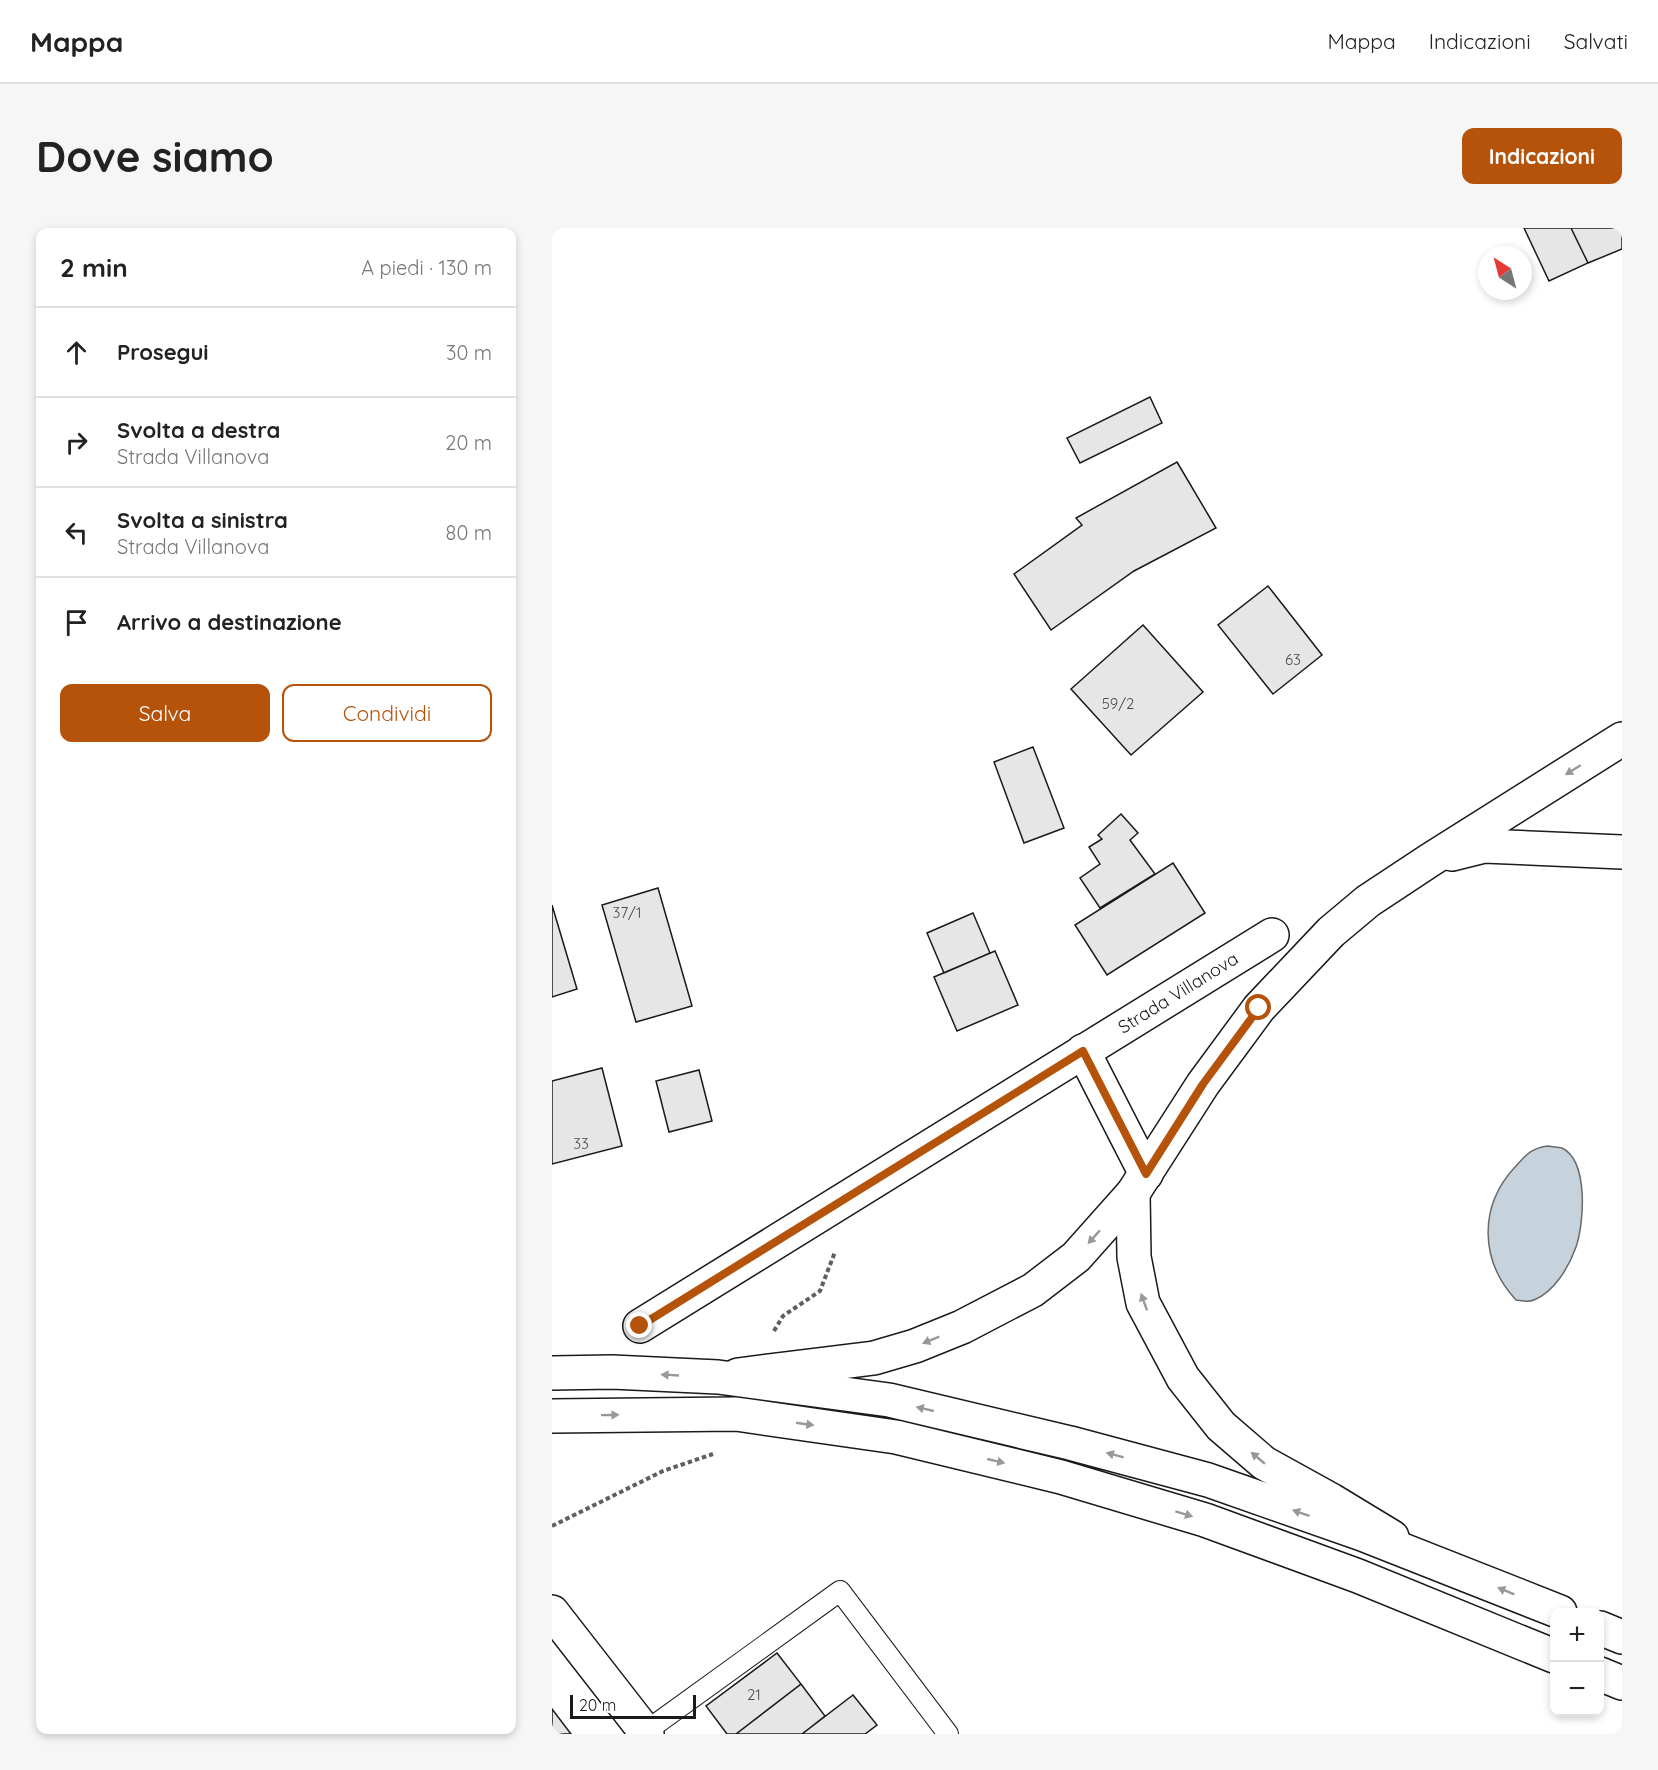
<!DOCTYPE html>
<html lang="it">
<meta charset="utf-8">
<style>
:root{--surface:#fff;--page:#f6f6f6;--text:#222;--muted:#767676;--line:#e0e0e0;--accent:#b45309}
body{margin:0;font-family:Quicksand,sans-serif;background:var(--page);color:var(--text)}
.controls{position:absolute;right:18px;bottom:18px;display:grid;overflow:hidden;border-radius:12px;box-shadow:0 3px 9px #0003}
.controls button{width:54px;height:54px;display:grid;place-items:center;padding:0;border:0;border-bottom:2px solid var(--line);background:var(--surface);color:var(--text);font:30px sans-serif}
.compass{position:absolute;left:926px;top:18px;width:54px;height:54px;border-radius:50%;background:var(--surface);box-shadow:0 3px 9px #0003;rotate:324deg}
.scale{position:absolute;left:18px;bottom:15px;width:126px;box-sizing:border-box;padding-left:6px;border:3px solid #1a1a1a;border-top:0;font-size:16px;line-height:21px;white-space:nowrap;color:#1a1a1a;-webkit-text-stroke:4px #fff;paint-order:stroke}
.stop{position:absolute;width:18px;height:18px;margin:-14px;border:4px solid #b45309;border-radius:50%;background:#fff}
.stop.end{background:#b45309;border-color:#fff;box-shadow:0 2px 6px #0008}
.list{margin:0;padding:0;list-style:none}
h2{display:flex;justify-content:space-between;align-items:center;height:78px;margin:0;padding:0 24px;font-size:26px}
h2 small{font-size:20px;font-weight:400;color:var(--muted)}
.list li{display:grid;grid-template-columns:39px 1fr auto;gap:18px;align-items:center;box-sizing:border-box;height:90px;padding:0 24px;border-top:2px solid var(--line)}
.list b{display:block;font-size:22px;white-space:nowrap}
.list p{margin:0;font-size:20px;white-space:nowrap;color:var(--muted)}
.list em{font-size:20px;font-style:normal;color:var(--muted)}
.actions{display:flex;gap:12px;padding:18px 24px}
.actions a{flex:1;padding:14px 0;border:2px solid var(--accent);border-radius:12px;text-align:center;font-size:21px;color:var(--accent)}
.actions .main{background:var(--accent);color:#fff}
.icon{flex:none;width:33px;height:33px;fill:none;stroke:currentColor;stroke-width:2;stroke-linecap:round;stroke-linejoin:round}
.map{position:relative;flex:none;width:1070px;height:1506px;overflow:hidden;border-radius:12px}
header{display:flex;align-items:center;gap:36px;box-sizing:border-box;height:84px;padding:0 30px;background:var(--surface);border-bottom:2px solid var(--line)}
header strong{font-size:28px}
nav{display:flex;gap:33px;margin-inline-start:auto;font-size:21px}
.intro{display:flex;align-items:center;justify-content:space-between;box-sizing:border-box;height:144px;padding:0 36px}
h1{margin:0;font-size:42px}
.button{padding:15px 27px;border-radius:12px;background:var(--accent);color:#fff;font-size:21px;font-weight:700}
main{display:flex;gap:36px;padding:0 36px}
aside{flex:1;background:var(--surface);border-radius:12px;box-shadow:0 3px 9px #0003}
.map>svg:first-child{display:block}
</style>
<header>
<strong>Mappa</strong>
<nav><a>Mappa</a><a>Indicazioni</a><a>Salvati</a></nav>
</header>
<div class="intro"><h1>Dove siamo</h1><a class="button">Indicazioni</a></div>
<main>
<aside>
<h2>2 min<small>A piedi · 130 m</small></h2>
<ul class="list">
<li><svg class="icon" aria-label="ahead" viewBox="0 0 24 24"><path d="M12 20V5M6 11l6-6 6 6"/></svg><div><b>Prosegui</b></div><em>30 m</em></li>
<li><svg class="icon" aria-label="right" viewBox="0 0 24 24"><path d="M7 20v-9h11M14 6l5 5-5 5"/></svg><div><b>Svolta a destra</b><p>Strada Villanova</p></div><em>20 m</em></li>
<li><svg class="icon" aria-label="left" viewBox="0 0 24 24"><path d="M17 20v-9H6M10 6l-5 5 5 5"/></svg><div><b>Svolta a sinistra</b><p>Strada Villanova</p></div><em>80 m</em></li>
<li><svg class="icon" aria-label="arrive" viewBox="0 0 24 24"><path d="M6 21V4h12l-3 4 3 4H6"/></svg><div><b>Arrivo a destinazione</b></div></li>
</ul>
<div class="actions"><a class="main">Salva</a><a>Condividi</a></div>
</aside>
<div class="map">
<svg width="1070" height="1506" viewBox="0 0 1070 1506">
<rect width="100%" height="100%" fill="#fff"/>
<!-- water -->
<path fill="#c6d2dc" stroke="#6a6a6a" stroke-width="1.5" d="M996,918C1000,919 1006,919 1010,920C1037,933 1032,996 1024,1019C1017,1039 1002,1064 982,1072C977,1074 969,1073 964,1072C928,1033 926,979 963,939C974,927 979,920 996,918Z"/>
<!-- building -->
<path fill="#e6e6e6" stroke="#1a1a1a" stroke-width="1.5" d="M972,0H1019L1036,35L997,53Z
M1019,0H1070V21L1036,35Z
M598,169L610,195L528,235L515,210Z
M625,234L664,300L582,343L499,402L462,346L530,297L524,290Z
M716,358L770,427L721,466L666,397Z
M591,397L651,464L579,527L519,461Z
M481,519L512,600L472,615L442,534Z
M569,586L586,605L578,612L603,646L548,680L528,650L548,636L537,619L550,611L546,607Z
M621,635L653,685L555,747L523,697Z
M106,660L140,778L84,794L50,677Z
M0,677L25,761L0,769Z
M421,685L438,725L392,745L375,705Z
M443,723L466,777L405,803L382,749Z
M50,840L70,918L0,936V853Z
M147,842L160,893L117,904L104,853Z
M225,1425L249,1456L184,1506H175L154,1478Z
M249,1456L273,1488L250,1506H184Z
M301,1467L325,1497L313,1506H250Z
M0,1481L19,1506H0Z"/>
<g fill="none" stroke-linecap="round" stroke-linejoin="round">
<defs>
<path id="lane" d="M93,1504L288,1363L396,1506"/>
<g id="street">
<path d="M900,626L932,618L1070,624"/>
<path d="M531,823L594,946"/>
<path d="M581,965L582,1029L591,1075L631,1150L669,1198L712,1235L779,1272L840,1309"/>
<path id="s1" d="M88,1098L720,707"/>
<path d="M186,1147L322,1130L363,1118L410,1099L481,1062L524,1029L581,965L651,856L707,780L779,704L816,673L878,632L1070,511"/>
<path d="M0,1384L95,1506"/>
</g>
<path id="primary" d="M0,1145L60,1144L166,1149L337,1172L518,1215L656,1252L810,1306L1008,1384
M0,1188L184,1186L344,1209L509,1249L653,1292L806,1348L1002,1428
M1048,1400L1070,1409
M1048,1446L1070,1455"/>
</defs>
<!-- lane casing -->
<use href="#lane" stroke="#1a1a1a" stroke-width="22"/>
<!-- street casing -->
<use href="#street" stroke="#1a1a1a" stroke-width="36"/>
<!-- primary casing -->
<use href="#primary" stroke="#1a1a1a" stroke-width="36"/>
<!-- path -->
<path stroke="#5f5f5f" stroke-width="4" stroke-dasharray="4.5 3" stroke-linecap="butt" d="M222,1103L231,1088L268,1063L283,1024
M0,1298L111,1243L161,1226"/>
<!-- lane -->
<use href="#lane" stroke="#fff" stroke-width="20"/>
<!-- street -->
<use href="#street" stroke="#fff" stroke-width="33"/>
<!-- primary -->
<use href="#primary" stroke="#fff" stroke-width="33"/>
</g>
<!-- one-way arrows -->
<defs><path id="oneway-solid" d="M-6-.8H1V-3.2L6.5 0L1 3.2V.8H-6Z" transform="scale(1.5)"/></defs>
<g fill="#989898">
<use href="#oneway-solid" transform="translate(1021 542) rotate(148)"/>
<use href="#oneway-solid" transform="translate(542 1009) rotate(132)"/>
<use href="#oneway-solid" transform="translate(592 1074) rotate(-110)"/>
<use href="#oneway-solid" transform="translate(379 1112) rotate(158)"/>
<use href="#oneway-solid" transform="translate(118 1147) rotate(-177)"/>
<use href="#oneway-solid" transform="translate(373 1181) rotate(-167)"/>
<use href="#oneway-solid" transform="translate(58 1187) rotate(-1)"/>
<use href="#oneway-solid" transform="translate(253 1196) rotate(8)"/>
<use href="#oneway-solid" transform="translate(563 1227) rotate(-165)"/>
<use href="#oneway-solid" transform="translate(706 1230) rotate(-140)"/>
<use href="#oneway-solid" transform="translate(444 1233) rotate(13)"/>
<use href="#oneway-solid" transform="translate(749 1285) rotate(-161)"/>
<use href="#oneway-solid" transform="translate(632 1286) rotate(17)"/>
<use href="#oneway-solid" transform="translate(954 1363) rotate(-158)"/>
</g>
<g fill="none" stroke-linecap="round" stroke-linejoin="round">
<!-- route -->
<path stroke="#b45309" stroke-width="8" d="M88,1098L531,823L594,946L651,856L707,780"/>
</g>
<g text-anchor="middle" stroke-width="4.5" stroke-linejoin="round" paint-order="stroke">
<!-- number labels -->
<g font-size="15" fill="#4d4d4d">
<text x="741" y="437">63</text>
<text x="566" y="481">59/2</text>
<text x="75" y="690">37/1</text>
<text x="29" y="921">33</text>
<text x="202" y="1472">21</text>
</g>
<!-- street labels -->
<g font-size="18" fill="#1a1a1a" stroke="#fff">
<text dy="6" stroke="none"><textPath href="#s1" startOffset="633">Strada Villanova</textPath></text>
</g>
</g>
</svg>
<div class="controls">
<button>+</button>
<button>−</button>
</div>
<svg class="compass" viewBox="-18 -18 36 36"><path d="M0-13l5 13h-10z" fill="#e53935"/><path d="M0 13l5-13h-10z" fill="#767676"/></svg>
<div class="scale">20 m</div>
<div class="stop" style="left:707px;top:780px"></div>
<div class="stop end" style="left:88px;top:1098px"></div>
</div>
</main>
